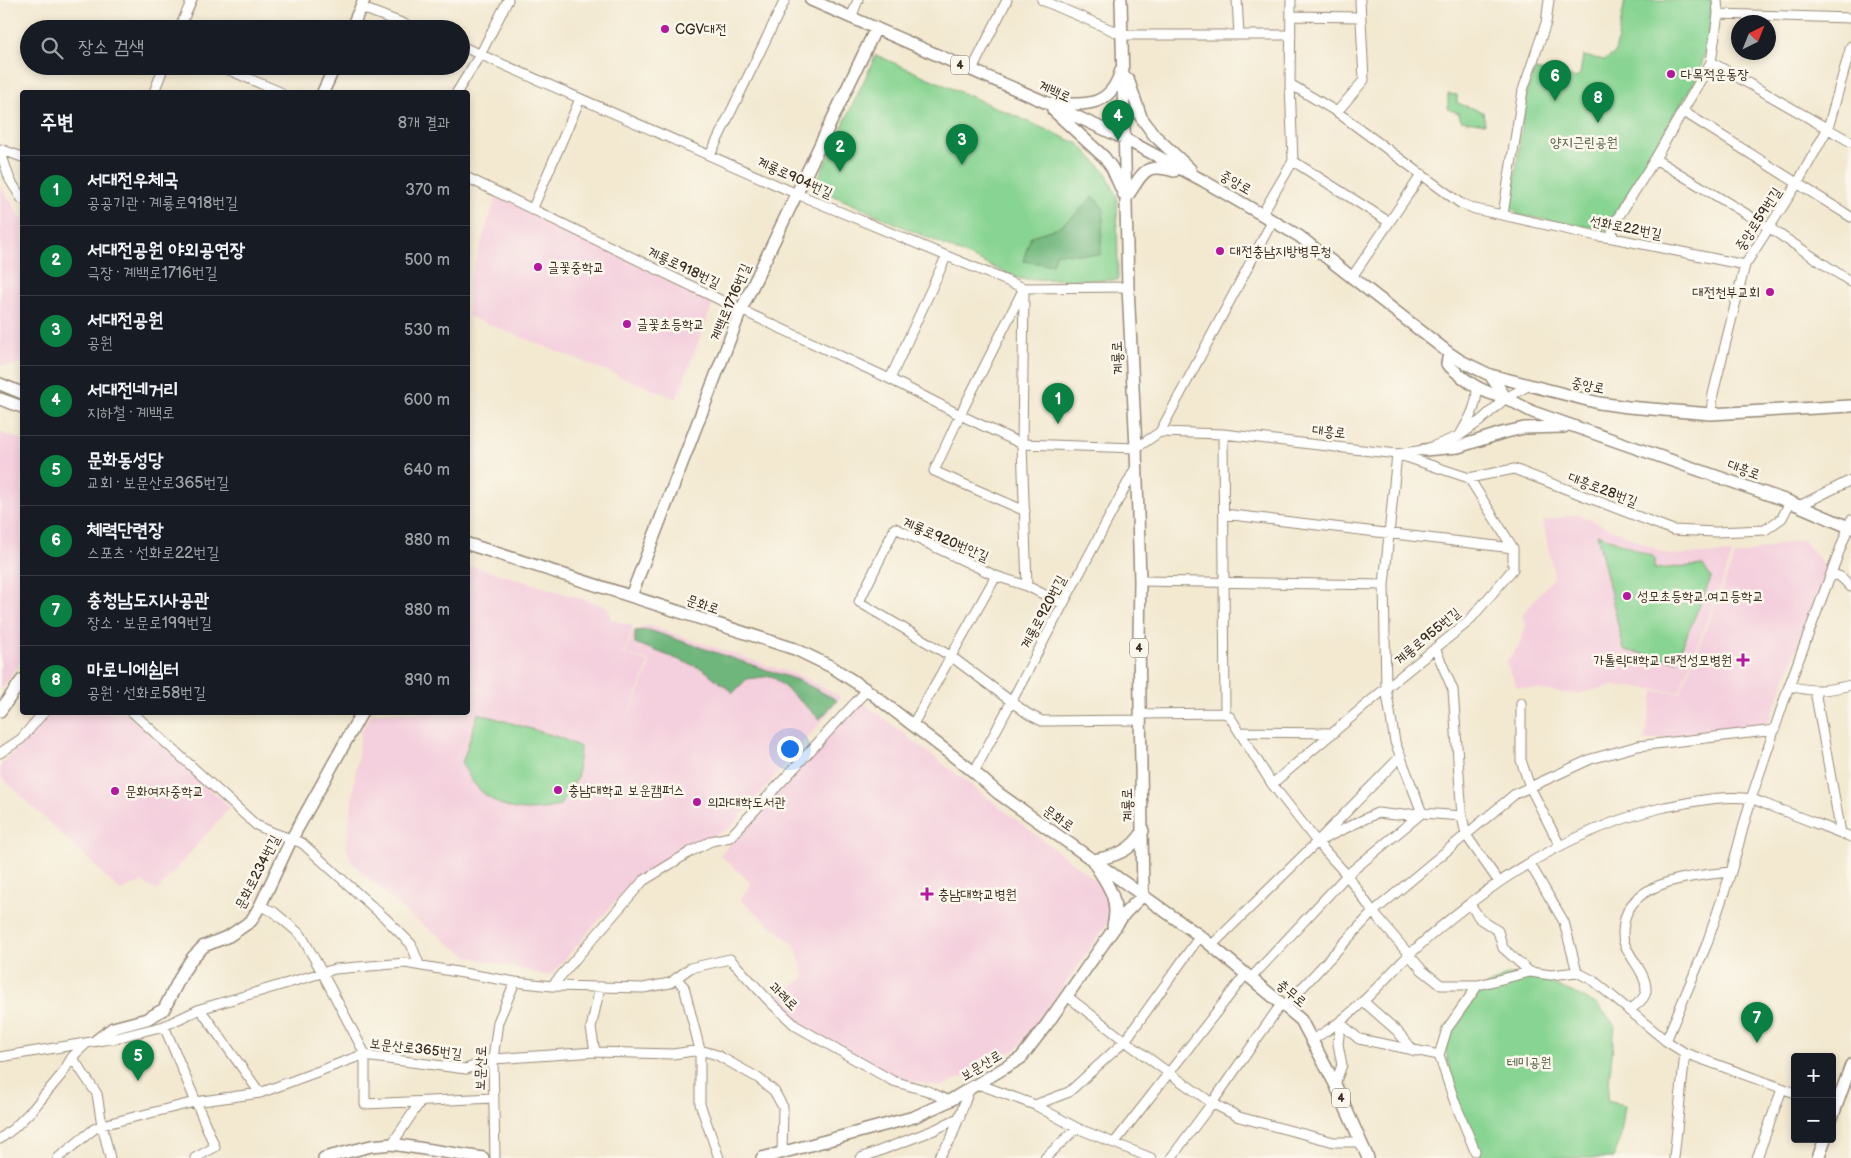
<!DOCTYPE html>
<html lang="ko">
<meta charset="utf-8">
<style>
:root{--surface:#171b24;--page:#242831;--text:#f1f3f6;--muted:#9ea1a6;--line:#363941;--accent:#0b8043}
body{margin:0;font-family:"Balsamiq Sans","Poor Story",sans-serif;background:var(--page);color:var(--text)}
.controls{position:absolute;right:15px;bottom:15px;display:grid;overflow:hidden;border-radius:5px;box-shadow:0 2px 8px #0003}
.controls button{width:45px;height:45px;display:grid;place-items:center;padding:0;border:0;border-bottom:1px solid var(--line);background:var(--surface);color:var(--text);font:25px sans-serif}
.compass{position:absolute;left:1731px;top:15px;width:45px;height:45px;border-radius:50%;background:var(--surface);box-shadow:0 2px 8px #0003;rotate:43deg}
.you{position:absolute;left:789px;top:748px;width:18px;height:18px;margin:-12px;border:4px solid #fff;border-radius:50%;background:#1a73e8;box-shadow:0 0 0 8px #1a73e833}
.badge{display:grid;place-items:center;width:32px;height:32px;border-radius:50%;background:var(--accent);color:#fff;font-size:16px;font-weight:700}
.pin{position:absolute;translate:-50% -41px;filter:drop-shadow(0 1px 2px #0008)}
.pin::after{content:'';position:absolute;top:26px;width:18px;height:15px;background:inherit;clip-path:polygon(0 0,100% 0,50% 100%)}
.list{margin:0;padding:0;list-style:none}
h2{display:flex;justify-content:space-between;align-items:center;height:65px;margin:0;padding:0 20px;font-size:21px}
h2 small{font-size:16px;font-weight:400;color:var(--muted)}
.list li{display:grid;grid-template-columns:32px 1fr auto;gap:15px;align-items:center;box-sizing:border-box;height:70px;padding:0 20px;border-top:1px solid var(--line)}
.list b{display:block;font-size:19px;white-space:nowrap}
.list p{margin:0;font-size:16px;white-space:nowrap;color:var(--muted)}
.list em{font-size:16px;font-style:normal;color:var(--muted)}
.icon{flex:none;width:28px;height:28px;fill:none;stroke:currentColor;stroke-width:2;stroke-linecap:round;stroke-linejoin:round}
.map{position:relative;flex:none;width:1851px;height:1158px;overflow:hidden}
.search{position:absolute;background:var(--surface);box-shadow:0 2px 8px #0003;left:20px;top:20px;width:450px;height:55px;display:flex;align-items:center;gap:12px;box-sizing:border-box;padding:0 18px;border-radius:28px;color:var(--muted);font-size:19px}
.panel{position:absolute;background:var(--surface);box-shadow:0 2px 8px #0003;left:20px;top:90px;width:450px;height:625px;border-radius:5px}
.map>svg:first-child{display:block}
</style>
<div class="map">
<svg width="1851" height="1158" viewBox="0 0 1851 1158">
<rect width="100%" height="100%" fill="#fbf7ec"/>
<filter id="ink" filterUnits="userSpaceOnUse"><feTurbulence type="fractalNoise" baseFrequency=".02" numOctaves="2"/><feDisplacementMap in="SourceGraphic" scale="10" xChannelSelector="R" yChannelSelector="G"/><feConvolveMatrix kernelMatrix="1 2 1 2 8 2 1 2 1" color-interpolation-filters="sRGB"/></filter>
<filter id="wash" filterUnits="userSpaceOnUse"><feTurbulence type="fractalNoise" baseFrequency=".0096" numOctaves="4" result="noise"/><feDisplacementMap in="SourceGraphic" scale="20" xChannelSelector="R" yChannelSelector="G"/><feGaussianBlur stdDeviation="1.12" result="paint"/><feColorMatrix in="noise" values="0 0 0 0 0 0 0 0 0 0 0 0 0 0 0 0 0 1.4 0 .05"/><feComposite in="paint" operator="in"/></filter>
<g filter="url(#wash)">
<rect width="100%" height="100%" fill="#f3e9d1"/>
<!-- built -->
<path fill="#f4cfdd" d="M0,185L22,220V363L7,366L0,365Z
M497,195L713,303L677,399L468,316V283Z
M0,432L22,440V659L0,691Z
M1578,514L1669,555L1733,553L1679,692L1614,685L1576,694L1517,687L1506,662L1518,647L1526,626L1522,615L1554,577L1543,521Z
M1803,539L1828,570L1768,723L1644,741L1654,691L1680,693L1735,556Z
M474,566L608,607L610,619L633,626L624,654L649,663L625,725L649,668L650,662L626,654L632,632L647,625L803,677L840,697L838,702L731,827L671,856L646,872L629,886L550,976L467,956L408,914L353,864L346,847L361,731L372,713L468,712V686L482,691L485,697L483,691L468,684V568Z
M860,700L1108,890L1111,918L1038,1023L1017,1049L976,1071L941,1087L895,1078L805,1027L773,1000L805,977L795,946L740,899L752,884L720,855Z
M50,713H126L230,807L157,891L141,882L121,891L0,776V766Z"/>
<!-- green -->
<path fill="#88d492" stroke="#627f58" d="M1625,0H1712V18L1700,72L1606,230L1518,215L1511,207L1527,90L1535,70L1576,78L1580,74L1583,56L1605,60L1615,53Z
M876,55L1079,144L1106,173L1117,197L1118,280L1020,279L814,187Z
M1448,94L1457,95V103L1483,112L1485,124L1461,120L1458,113L1448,109Z
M1597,534L1654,557V569L1703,565L1711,578L1676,661L1624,650Z
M478,713L561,738L580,747L577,779L559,806C527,813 502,813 477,787C471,781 467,772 462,764Z
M1507,975L1536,977L1574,993L1599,1006L1615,1026L1607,1101L1625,1105L1620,1141L1613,1158H1481L1465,1126L1452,1088L1446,1049L1454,1026L1479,990Z"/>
<!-- forest -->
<path fill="#6eb67c" stroke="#54704d" d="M1093,196L1104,209L1100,255L1056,253L1052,265L1023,261L1031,236L1057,228L1075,215Z
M649,630L800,681L837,700L820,719L772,676L747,679L733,693L703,669L635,643V631Z"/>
</g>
<g filter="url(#ink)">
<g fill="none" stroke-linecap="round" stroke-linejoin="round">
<defs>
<path id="minor" d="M1042,0L1123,35H1291
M1237,0L1239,35
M360,7L417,29
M1718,14L1851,18
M1291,16L1361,17
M851,18L858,0
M179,29L192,0
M461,46L797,194L1024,288L1128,287
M1711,62L1851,142
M220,66L280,92
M972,70L1007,0
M1290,84L1337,112L1460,203L1475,209L1597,236L1613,238L1745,265
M154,92L164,66
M457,92L481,53L508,0
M1337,112L1364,80L1360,0
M1684,112L1851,217
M0,149L22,157
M0,150L10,180L22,199
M710,155L785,0
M1655,159L1768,227L1851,282
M1293,161L1389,222
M468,178L741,310L890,379L960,415L1022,444L1136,448L1160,432L1223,434L1397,454L1424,450L1459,436L1480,421L1506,398L1528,386
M532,210L580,99
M1262,214L1293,161L1290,84L1291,0
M1503,214L1523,90L1546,23L1549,0
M1613,238L1612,227L1655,159L1711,62L1718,14L1717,0
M1352,277L1422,174
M1024,288L960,415L934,471L1025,511
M1024,291L1022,444L1027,586
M890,379L946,257
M1711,414L1713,394L1745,265L1797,184L1828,128L1851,46
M1160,432L1273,220
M1461,433C1470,418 1477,406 1477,388
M1223,434L1225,713L1230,717L1272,784L1317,842L1347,875L1373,912L1422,970L1441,985H1478
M1799,506L1851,480
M1224,514L1513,548
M1829,580L1831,576C1841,573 1844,581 1851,587
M1140,581L1384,585
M1063,604L1027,586L996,576L895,528L859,602L952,657L1028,714L1042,721L1140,720
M1435,648L1453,690L1462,816L1466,835L1499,882
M1789,686C1814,692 1826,691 1851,685
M1815,691L1841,833
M1521,703V760L1530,787L1560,846
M132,712L256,825L274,833L302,843L385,918L411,944L419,964
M1141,714L1225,713
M913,724L996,576
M1240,732L1334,733
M0,753L21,739L44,712
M974,772L1137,465
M1272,784L1386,688L1468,622L1513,569V548L1469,478
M1317,842L1377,813L1395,815L1422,813L1395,742L1386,688L1384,585L1397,454L1469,478L1514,469L1673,530L1716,532L1765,530L1782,518L1790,502
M1530,864L1564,922L1577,972L1594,981L1666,1041L1685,1053L1795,1093
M1470,904L1480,919L1498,931L1503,948L1530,972
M260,906L274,912L301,935L323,974L365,1054V1104L494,1098
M1212,945L1317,842L1401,756
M676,978L684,987L700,1050V1104L719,1158
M1251,978L1347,875L1422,813L1462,816
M552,986L643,881L690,852L711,841L730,837L867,690
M1067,996L1125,1041L1169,1073L1212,1103L1239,1117L1334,1142H1361
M1363,1001L1397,1031L1414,1051
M1285,1006L1373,912L1515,794L1591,759L1638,746L1775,730
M200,1009L260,1093
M1629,1011C1635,1005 1645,1000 1646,991C1647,973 1629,958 1624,942C1622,935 1623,929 1624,923C1630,880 1697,875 1731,872
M1339,1022L1359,1039L1439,1055
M164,1026L215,1147L195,1158
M1313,1040C1321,1034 1330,1029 1338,1023C1364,1004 1386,977 1409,955C1481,888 1569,829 1665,807C1692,802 1725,794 1752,799C1762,802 1773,808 1784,811C1806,820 1829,828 1851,837
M1666,1041L1706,946L1731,872L1751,799L1789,686L1851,520
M595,1052L591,1028L600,987
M0,1057L116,1038L164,1026L200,1009L335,969L405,963L515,982L552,986L643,988L670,983L690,968L730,959L771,1003L796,1026L893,1081L928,1091L949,1101
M72,1057L97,1094L102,1125L110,1158
M978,1084L1035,1105L1077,1128L1151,1158
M1335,1084L1342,1065L1338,1044L1340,1028L1339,1022
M1035,1105L1069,1092L1125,1041L1200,936
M0,1139L14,1128L33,1109L62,1074L72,1057L87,1043
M1115,1142L1246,974
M392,1144L420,1102
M1475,1151L1454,1100L1439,1055L1447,1029L1478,985L1530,972L1551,975L1577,972
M58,1158L94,1129L102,1125L195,1102L260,1093L365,1054L372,1057L466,1069L493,1059L595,1052L673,1054L700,1050L717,1055L758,1078L774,1091L783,1107L782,1152
M495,1158L493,1059L498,1022L515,982
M861,1158L934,1130L960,1117
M938,1158L951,1139L970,1088
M1045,1158L1077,1128
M1171,1158L1212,1103L1282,1003
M1674,1158L1685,1053
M1757,1158L1782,1089"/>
<path id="major" d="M811,0L1045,102L1125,139L1202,180L1299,236L1449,353L1461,361L1490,375L1599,403L1628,407L1711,414L1851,406
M1121,0L1128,287L1136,448L1140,581L1139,638L1143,895
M351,29L364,0
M1128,79L1141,117L1154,135L1190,169
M323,92L335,66
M1052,103C1085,105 1111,108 1121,70
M1053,110L1104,157L1112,168L1124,195
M1126,198C1142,176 1143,161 1174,171
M1449,353L1447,364C1467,382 1480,392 1506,398
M1490,375L1506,398L1533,412L1790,502L1851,528
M0,384L22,393
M0,399L22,407
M1424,450L1458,447L1502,433L1524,428L1564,427
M468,544L795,649L832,667L867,690L974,772L998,793L1200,936L1301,1020L1335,1084L1368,1158
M631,596L741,310L876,28
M0,711L22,680
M1092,860C1114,857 1132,851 1143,831
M1094,863C1108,885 1120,899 1113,926
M97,1040L113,1028L147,1019L164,1009L183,972L193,957L204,946L229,936L251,921L260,906L291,840L362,712
M1832,1118L1851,1065
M324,1158L371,1146L392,1144L483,1158
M762,1158L914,1117L949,1101L1021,1058L1047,1024L1125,913L1143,895
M1818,1158L1825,1139"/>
</defs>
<!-- minor casing -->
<use href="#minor" stroke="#978a78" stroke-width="11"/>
<!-- major casing -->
<use href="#major" stroke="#978a78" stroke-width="14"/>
<!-- minor -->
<use href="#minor" stroke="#fff" stroke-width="9"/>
<!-- major -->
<use href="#major" stroke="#fff" stroke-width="11"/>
</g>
</g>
<!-- markers -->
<g fill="#b5179e" stroke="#fbf7ec" stroke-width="2">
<circle cx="665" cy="29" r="5"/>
<circle cx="1671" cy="74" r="5"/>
<circle cx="1220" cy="251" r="5"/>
<circle cx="538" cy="267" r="5"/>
<circle cx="1770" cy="292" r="5"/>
<circle cx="627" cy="324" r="5"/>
<circle cx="1627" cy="596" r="5"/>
<path d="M1740.5 652.5h5v5h5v5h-5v5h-5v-5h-5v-5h5z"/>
<circle cx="558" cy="790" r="5"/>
<circle cx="115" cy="791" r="5"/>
<circle cx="697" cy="802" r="5"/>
<path d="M924.5 886.5h5v5h5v5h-5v5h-5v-5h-5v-5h5z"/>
</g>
<g text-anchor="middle" stroke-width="5" stroke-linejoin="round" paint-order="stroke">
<!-- shield labels -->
<g fill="#fbf7ec" stroke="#75685c" stroke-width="1">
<rect x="951" y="55.5" width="18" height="19" rx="4"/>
<rect x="1130" y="638.5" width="18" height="19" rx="4"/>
<rect x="1332" y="1088.5" width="18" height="19" rx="4"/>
</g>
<g font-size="12" font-weight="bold" fill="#3b2a1e">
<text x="960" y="69">4</text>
<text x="1139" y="652">4</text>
<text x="1341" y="1102">4</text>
</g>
<!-- poi labels -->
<g font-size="14" fill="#3b2a1e" stroke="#fbf7ec" text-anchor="start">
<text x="675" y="34">CGV대전</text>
<text x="1681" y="79">다목적운동장</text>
<text x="1230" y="256">대전충남지방병무청</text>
<text x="548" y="272">글꽃중학교</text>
<text x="1760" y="297" text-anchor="end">대전천부교회</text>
<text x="637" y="329">글꽃초등학교</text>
<text x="1637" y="601">성모초등학교.여고등학교</text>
<text x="1732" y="665" text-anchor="end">가톨릭대학교 대전성모병원</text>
<text x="568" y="795">충남대학교 보운캠퍼스</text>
<text x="125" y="796">문화여자중학교</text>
<text x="707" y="807">의과대학도서관</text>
<text x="938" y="899">충남대학교병원</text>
</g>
<!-- street labels -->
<g font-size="14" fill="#3b2a1e" stroke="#fbf7ec">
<text transform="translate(1055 91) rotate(24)" y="5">계백로</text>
<text transform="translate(795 177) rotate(24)" y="5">계룡로904번길</text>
<text transform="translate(1236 182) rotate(30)" y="5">중앙로</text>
<text transform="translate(1758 219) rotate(-57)" y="5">중앙로59번길</text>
<text transform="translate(1626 227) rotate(11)" y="5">선화로22번길</text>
<text transform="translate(684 267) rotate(25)" y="5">계룡로918번길</text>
<text transform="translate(730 302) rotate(-67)" y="5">계백로1716번길</text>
<text transform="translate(1117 358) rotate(-93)" y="5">계룡로</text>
<text transform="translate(1588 385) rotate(12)" y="5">중앙로</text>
<text transform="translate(1329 431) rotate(6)" y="5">대흥로</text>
<text transform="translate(1744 469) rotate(20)" y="5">대흥로</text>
<text transform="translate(1603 489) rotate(21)" y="5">대흥로28번길</text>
<text transform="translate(946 539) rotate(23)" y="5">계룡로920번안길</text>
<text transform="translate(703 604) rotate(18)" y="5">문화로</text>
<text transform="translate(1043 612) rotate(-62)" y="5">계룡로920번길</text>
<text transform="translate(1427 636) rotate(-40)" y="5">계룡로955번길</text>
<text transform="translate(1127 805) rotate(-92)" y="5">계룡로</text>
<text transform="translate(1059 818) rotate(35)" y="5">문화로</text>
<text transform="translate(257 872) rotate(-63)" y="5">문화로234번길</text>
<text transform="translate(1292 993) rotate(40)" y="5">충무로</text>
<text transform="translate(784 996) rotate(44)" y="5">과례로</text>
<text transform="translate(416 1048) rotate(7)" y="5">보문산로365번길</text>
<text transform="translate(981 1065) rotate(-31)" y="5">보문산로</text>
<text transform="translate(480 1068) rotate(-88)" y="5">보문산로</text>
</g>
<!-- park labels -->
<g font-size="14" fill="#525d41" stroke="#fbf7ec">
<text x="1584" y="147">양지근린공원</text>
<text x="1529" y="1067">테미공원</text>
</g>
</g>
</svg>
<div class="controls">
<button>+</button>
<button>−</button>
</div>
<svg class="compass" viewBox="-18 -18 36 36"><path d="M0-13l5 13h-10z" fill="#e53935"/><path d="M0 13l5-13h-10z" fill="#9ea1a6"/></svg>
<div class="you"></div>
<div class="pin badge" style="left:1058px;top:424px">1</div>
<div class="pin badge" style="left:840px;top:172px">2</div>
<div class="pin badge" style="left:962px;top:165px">3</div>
<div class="pin badge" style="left:1118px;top:141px">4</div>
<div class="pin badge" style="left:138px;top:1081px">5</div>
<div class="pin badge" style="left:1555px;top:101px">6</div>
<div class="pin badge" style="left:1757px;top:1043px">7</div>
<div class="pin badge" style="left:1598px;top:123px">8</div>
<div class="search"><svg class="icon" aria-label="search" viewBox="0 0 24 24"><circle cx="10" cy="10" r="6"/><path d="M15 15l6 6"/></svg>장소 검색</div>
<section class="panel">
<h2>주변<small>8개 결과</small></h2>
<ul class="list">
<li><span class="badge">1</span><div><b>서대전우체국</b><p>공공기관 · 계룡로918번길</p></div><em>370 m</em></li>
<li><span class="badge">2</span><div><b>서대전공원 야외공연장</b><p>극장 · 계백로1716번길</p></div><em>500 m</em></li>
<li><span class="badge">3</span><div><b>서대전공원</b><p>공원</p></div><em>530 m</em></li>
<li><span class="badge">4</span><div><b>서대전네거리</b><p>지하철 · 계백로</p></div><em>600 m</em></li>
<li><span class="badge">5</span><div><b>문화동성당</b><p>교회 · 보문산로365번길</p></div><em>640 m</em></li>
<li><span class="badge">6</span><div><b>체력단련장</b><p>스포츠 · 선화로22번길</p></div><em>880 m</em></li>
<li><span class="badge">7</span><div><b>충청남도지사공관</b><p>장소 · 보문로199번길</p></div><em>880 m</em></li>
<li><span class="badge">8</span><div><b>마로니에쉼터</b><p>공원 · 선화로58번길</p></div><em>890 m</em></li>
</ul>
</section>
</div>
